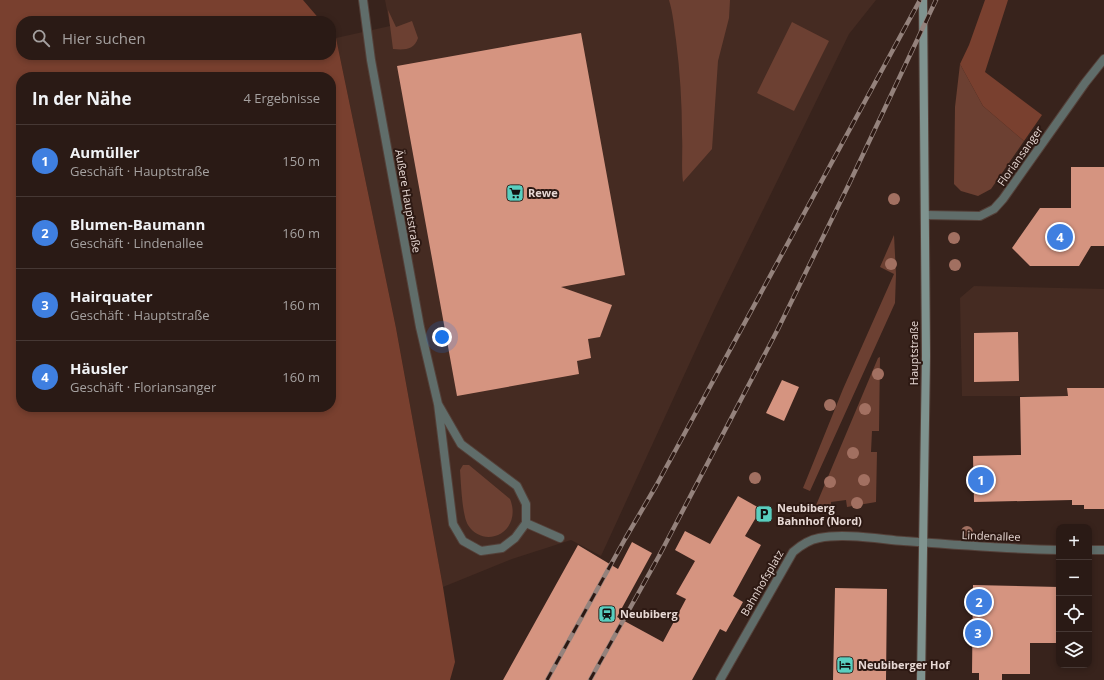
<!DOCTYPE html>
<html lang="de">
<meta charset="utf-8">
<style>
:root{--surface:#2a1a15;--page:#362722;--text:#f1f3f6;--muted:#a5a1a0;--line:#463834;--accent:#ea580c}
body{margin:0;font-family:"Open Sans",sans-serif;background:var(--page);color:var(--text)}
.controls{position:absolute;right:12px;bottom:12px;display:grid;overflow:hidden;border-radius:8px;box-shadow:0 2px 6px #0003}
.controls button{width:36px;height:36px;display:grid;place-items:center;padding:0;border:0;border-bottom:1px solid var(--line);background:var(--surface);color:var(--text);font:20px sans-serif}
.you{position:absolute;left:442px;top:337px;width:14px;height:14px;margin:-10px;border:3px solid #fff;border-radius:50%;background:#1a73e8;box-shadow:0 0 0 6px #1a73e833}
.badge{display:grid;place-items:center;width:26px;height:26px;border-radius:50%;background:var(--accent);color:#fff;font-size:13px;font-weight:700}
.pin{position:absolute;translate:-50% -50%;border:2px solid #fff;box-shadow:0 1px 4px #0006}
.list{margin:0;padding:0;list-style:none}
h2{display:flex;justify-content:space-between;align-items:center;height:52px;margin:0;padding:0 16px;font-size:17px}
h2 small{font-size:13px;font-weight:400;color:var(--muted)}
.list li{display:grid;grid-template-columns:26px 1fr auto;gap:12px;align-items:center;box-sizing:border-box;height:72px;padding:0 16px;border-top:1px solid var(--line)}
.list b{display:block;font-size:15px;white-space:nowrap}
.list p{margin:0;font-size:13px;white-space:nowrap;color:var(--muted)}
.list em{font-size:13px;font-style:normal;color:var(--muted)}
.icon{flex:none;width:22px;height:22px;fill:none;stroke:currentColor;stroke-width:2;stroke-linecap:round;stroke-linejoin:round}
.map{position:relative;flex:none;width:1104px;height:680px;overflow:hidden}
.search{position:absolute;background:var(--surface);box-shadow:0 2px 6px #0003;left:16px;top:16px;width:320px;height:44px;display:flex;align-items:center;gap:10px;box-sizing:border-box;padding:0 14px;border-radius:16px;color:var(--muted);font-size:15px}
.panel{position:absolute;background:var(--surface);box-shadow:0 2px 6px #0003;left:16px;top:72px;width:320px;height:340px;border-radius:16px}
.map>svg:first-child{display:block}
</style>
<div class="map">
<svg width="1104" height="680" viewBox="0 0 1104 680">
<rect width="100%" height="100%" fill="#38231c"/>
<!-- built -->
<path fill="#452b22" d="M385,0H876L849,34L715,308L601,556L571,540L512,559L443,587L396,328L336,38L390,26Z
M974,286L1104,289V411H1068L1067,396H962L960,298Z"/>
<!-- green -->
<path fill="#6c4032" d="M669,0H730L729,18L718,61L712,149L683,182C681,166 683,151 682,135C682,103 680,71 676,40C674,26 673,13 669,0Z
M388,10L396,27L412,21L418,38C414,50 405,50 393,49Z
M792,22L829,41L794,111L757,93Z
M960,64L983,106L1024,141L991,189L978,196L961,191L954,184L955,107Z
M894,235L896,274L895,303L810,491L803,488L843,389L894,274L880,267Z
M880,357L879,431H872L871,452H877L876,502L847,507L846,500L831,502V509L814,510L878,358Z
M463,465H469L510,499C523,531 485,551 468,525C462,515 461,483 460,470Z"/>
<!-- forest -->
<path fill="#79402f" fill-rule="evenodd" d="M0,0H303L321,21H21V55H331V33L336,38L396,328L443,587L455,662L450,680H0ZM21,77H331V407H21Z
M985,0H1008L985,72L1042,115L1024,141L983,106L960,64L969,45Z"/>
<!-- building -->
<path fill="#d59480" d="M581,33L625,275L561,287L612,305L600,337L588,339L591,358L577,361L579,374L457,396L397,66Z
M1071,167H1104V246H1091L1079,266H1030L1012,248L1040,208H1071Z
M1018,332L1019,381L974,382V333Z
M782,380L799,387L784,421L766,413Z
M1067,388H1104V509H1084V505H1072V500L974,502L973,456L1021,455L1020,397L1068,396Z
M738,496L761,509L745,536L761,545L733,596L743,602L726,632L720,629L692,680H503L578,545L618,569L632,542L652,553L617,617L663,642L686,599L676,594L695,561L675,550L685,531L710,544Z
M973,585L1059,587V643H1030V674H1002V680H979V673H972Z
M835,588L887,589L886,680H833Z"/>
<g fill="none" stroke-linecap="round" stroke-linejoin="round">
<defs>
<path id="lane" d="M526,523L560,538"/>
<path id="street" d="M363,0L371,60L420,327L438,404L453,524L463,541L481,551L502,548L515,538L526,523V504L517,486L461,444L438,404
M925,215L980,216L994,209L1003,199L1085,83L1104,59
M1089,550H1104
M720,680L793,552C801,545 808,540 819,538C844,533 879,539 904,541C956,545 1007,549 1059,550"/>
<path id="secondary" d="M921,680L926,356L923,0"/>
</defs>
<!-- lane casing -->
<use href="#lane" stroke="#544039" stroke-width="10"/>
<!-- street casing -->
<use href="#street" stroke="#544039" stroke-width="10"/>
<!-- secondary casing -->
<use href="#secondary" stroke="#544039" stroke-width="10"/>
<!-- lane -->
<use href="#lane" stroke="#606d6a" stroke-width="8"/>
<!-- street -->
<use href="#street" stroke="#606d6a" stroke-width="8"/>
<!-- secondary -->
<use href="#secondary" stroke="#7f938f" stroke-width="8"/>
<defs>
<path id="rail" d="M547,680L625,539L656,486L920,0
M590,680L659,556L778,329L849,184L936,0"/>
</defs>
<!-- rail casing -->
<use href="#rail" stroke="#94827c" stroke-width="4.5"/>
<!-- rail -->
<use href="#rail" stroke="#2d1913" stroke-width="3" stroke-dasharray="9" stroke-linecap="butt"/>
</g>
<!-- trees -->
<g fill="#a27061">
<circle cx="894" cy="199" r="6"/>
<circle cx="954" cy="238" r="6"/>
<circle cx="891" cy="264" r="6"/>
<circle cx="955" cy="265" r="6"/>
<circle cx="878" cy="374" r="6"/>
<circle cx="830" cy="405" r="6"/>
<circle cx="865" cy="409" r="6"/>
<circle cx="853" cy="453" r="6"/>
<circle cx="755" cy="478" r="6"/>
<circle cx="864" cy="480" r="6"/>
<circle cx="830" cy="482" r="6"/>
<circle cx="857" cy="503" r="6"/>
<circle cx="967" cy="532" r="6"/>
</g>
<!-- icons -->
<defs>
<symbol id="supermarket-square" viewBox="-11 -11 22 22"><rect x="-9" y="-9" width="18" height="18" rx="4" fill="#59cebf" stroke="#2d1913"/><path d="M-6-5.5h2.5l.6 2H6L4.5 2H-2.5L-4.4-4H-6ZM-1.5 3.2a1.3 1.3 0 1 0 .1 0ZM3 3.2a1.3 1.3 0 1 0 .1 0Z" fill="#111"/></symbol>
<symbol id="parking-square" viewBox="-11 -11 22 22"><rect x="-9" y="-9" width="18" height="18" rx="4" fill="#59cebf" stroke="#2d1913"/><path d="M-3.5-5.5H1a3.5 3.5 0 0 1 0 7H-1V5.5H-3.5ZM-1-3.4V-.6H.8a1.4 1.4 0 0 0 0-2.8Z" fill="#111"/></symbol>
<symbol id="station-square" viewBox="-11 -11 22 22"><rect x="-9" y="-9" width="18" height="18" rx="4" fill="#59cebf" stroke="#2d1913"/><path d="M-3-6H3Q5-6 5-4V2Q5 4 3 4L4.5 6H3L1.5 4h-3L-3 6H-4.5L-3 4Q-5 4-5 2V-4Q-5-6-3-6ZM-3.5-4v3h7v-3ZM-3.5 1v1.5H-2V1ZM2 1v1.5H3.5V1Z" fill="#111"/></symbol>
<symbol id="hotel-square" viewBox="-11 -11 22 22"><rect x="-9" y="-9" width="18" height="18" rx="4" fill="#59cebf" stroke="#2d1913"/><path d="M-6-4.5h1.5V1H6V5H4.5V3h-9V5H-6ZM-4 0a1.8 1.8 0 1 1 3.6 0ZM.5 0V-2.5h3Q6-2.5 6 0Z" fill="#111"/></symbol>
</defs>
<g fill-rule="evenodd">
<use href="#supermarket-square" x="505" y="183" width="20" height="20"/>
<use href="#parking-square" x="754" y="504" width="20" height="20"/>
<use href="#station-square" x="597" y="604" width="20" height="20"/>
<use href="#hotel-square" x="835" y="655" width="20" height="20"/>
</g>
<g text-anchor="middle" stroke-width="4" stroke-linejoin="round" paint-order="stroke">
<!-- street labels -->
<g font-size="11" fill="#e7d8d4" stroke="#2d1913">
<text transform="translate(1020 156) rotate(-55)" y="4">Floriansanger</text>
<text transform="translate(408 201) rotate(80)" y="4">Äußere Hauptstraße</text>
<text transform="translate(914 353) rotate(-90)" y="4">Hauptstraße</text>
<text transform="translate(991 536) rotate(2)" y="4">Lindenallee</text>
<text transform="translate(762 583) rotate(-60)" y="4">Bahnhofsplatz</text>
</g>
<!-- poi labels -->
<g font-size="11" font-weight="bold" fill="#e7d8d4" stroke="#2d1913" text-anchor="start">
<text x="528" y="197">Rewe</text>
<text x="777" y="512">Neubiberg<tspan x="777" dy="13">Bahnhof (Nord)</tspan></text>
<text x="620" y="618">Neubiberg</text>
<text x="858" y="669">Neubiberger Hof</text>
</g>
</g>
</svg>
<div class="controls">
<button>+</button>
<button>−</button>
<button><svg class="icon" aria-label="locate" viewBox="0 0 24 24"><circle cx="12" cy="12" r="6"/><path d="M12 2v4M12 18v4M2 12h4M18 12h4"/></svg></button>
<button><svg class="icon" aria-label="layers" viewBox="0 0 24 24"><path d="M12 4l9 5-9 5-9-5zM3 14l9 5 9-5"/></svg></button>
</div>
<div class="you"></div>
<div class="pin badge" style="left:981px;top:480px;background:#3f7fe0">1</div>
<div class="pin badge" style="left:979px;top:602px;background:#3f7fe0">2</div>
<div class="pin badge" style="left:978px;top:633px;background:#3f7fe0">3</div>
<div class="pin badge" style="left:1060px;top:237px;background:#3f7fe0">4</div>
<div class="search"><svg class="icon" aria-label="search" viewBox="0 0 24 24"><circle cx="10" cy="10" r="6"/><path d="M15 15l6 6"/></svg>Hier suchen</div>
<section class="panel">
<h2>In der Nähe<small>4 Ergebnisse</small></h2>
<ul class="list">
<li><span class="badge" style="background:#3f7fe0">1</span><div><b>Aumüller</b><p>Geschäft · Hauptstraße</p></div><em>150 m</em></li>
<li><span class="badge" style="background:#3f7fe0">2</span><div><b>Blumen-Baumann</b><p>Geschäft · Lindenallee</p></div><em>160 m</em></li>
<li><span class="badge" style="background:#3f7fe0">3</span><div><b>Hairquater</b><p>Geschäft · Hauptstraße</p></div><em>160 m</em></li>
<li><span class="badge" style="background:#3f7fe0">4</span><div><b>Häusler</b><p>Geschäft · Floriansanger</p></div><em>160 m</em></li>
</ul>
</section>
</div>
